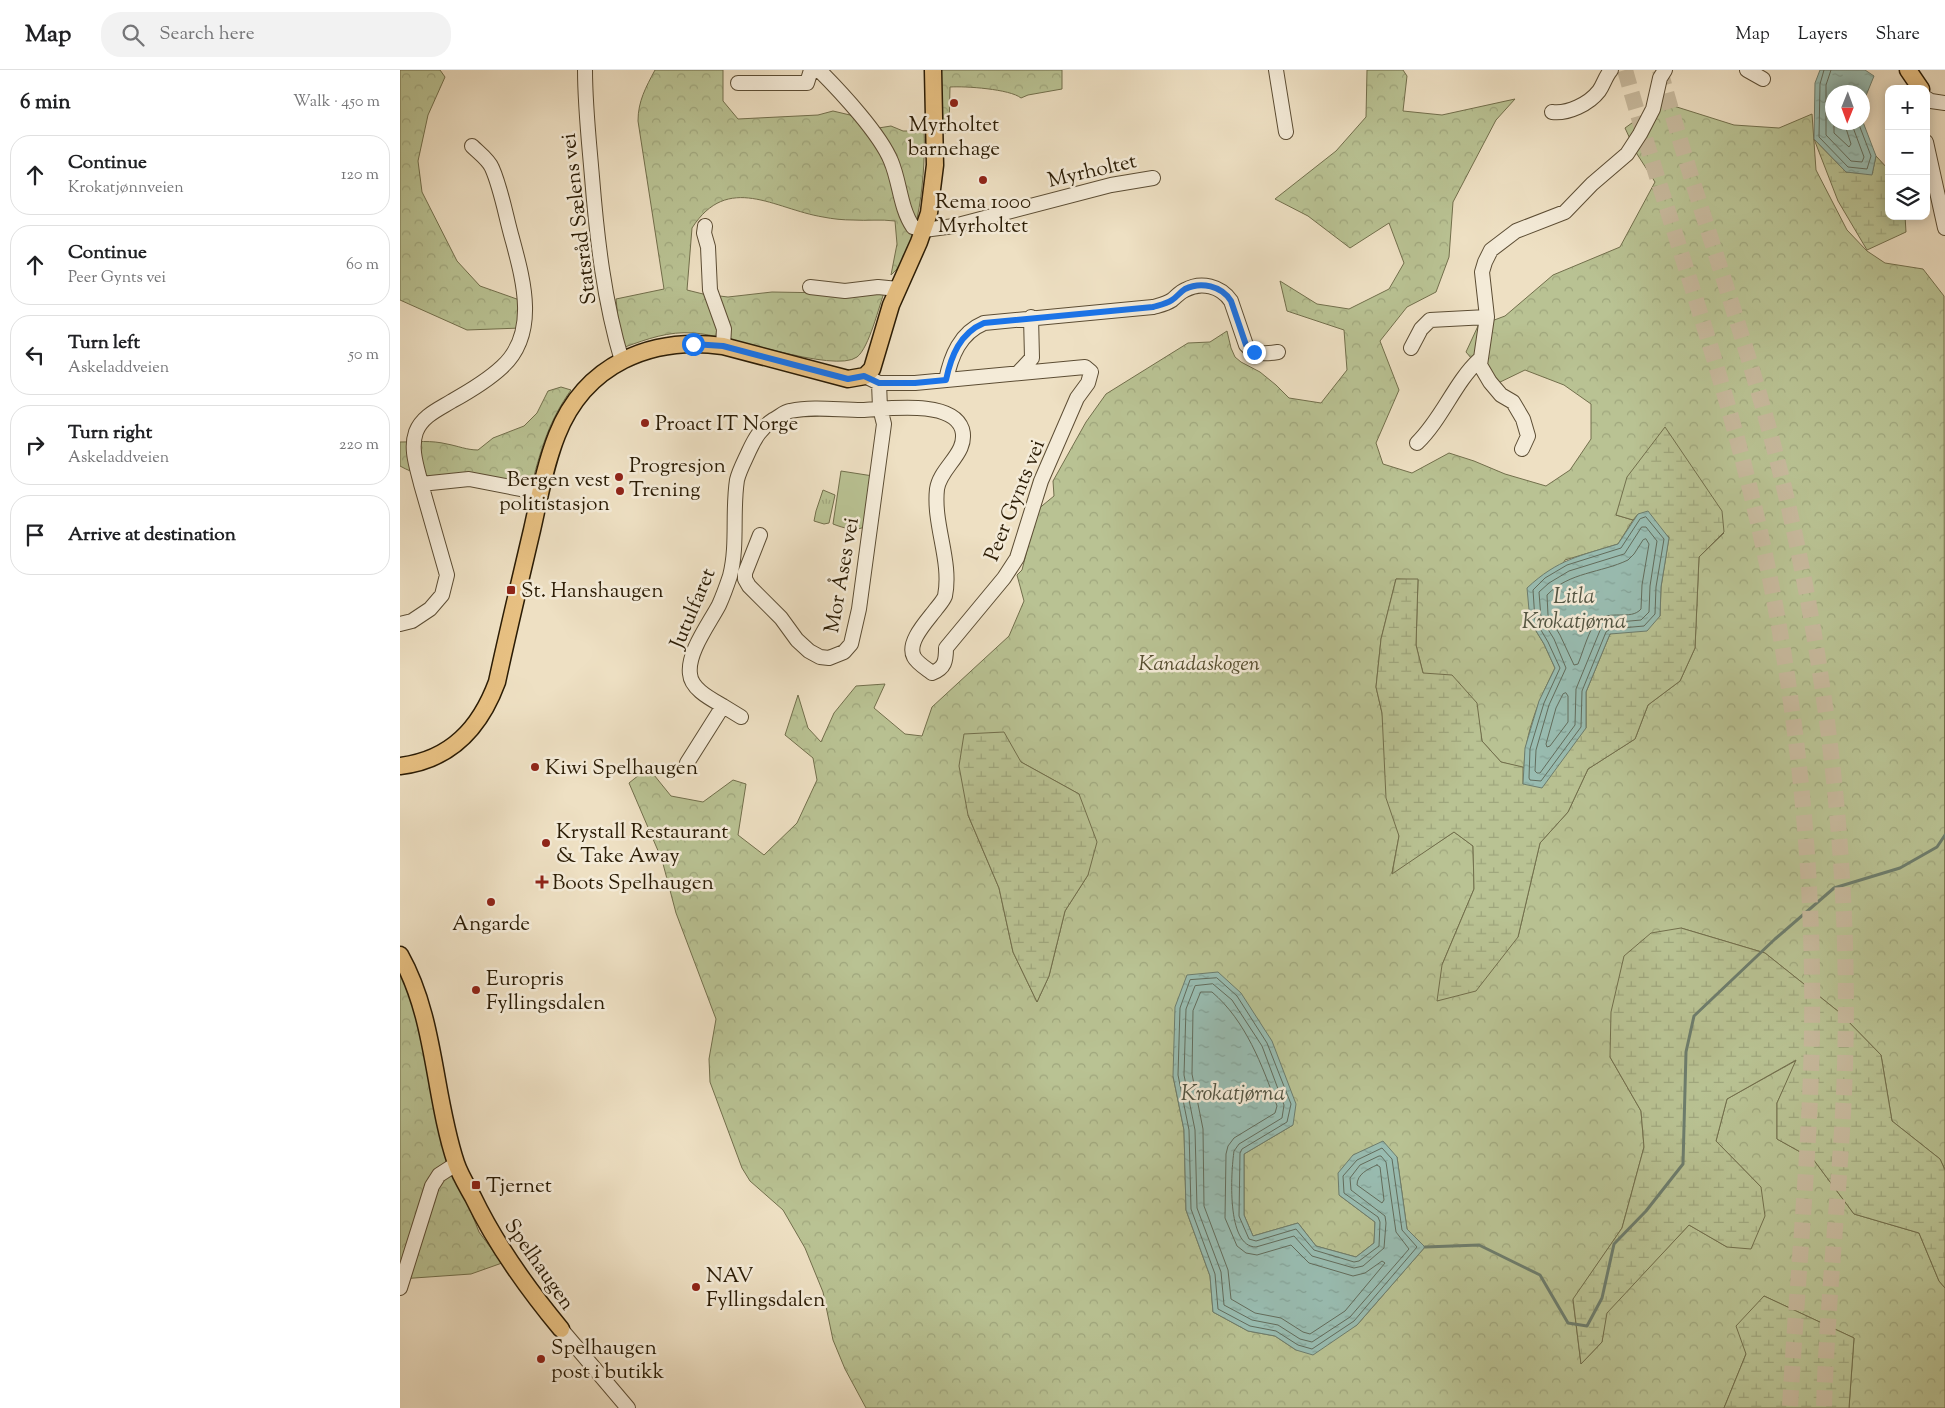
<!DOCTYPE html>
<meta charset="utf-8">
<style>
:root{--surface:#fff;--page:#f2f2f2;--text:#202124;--muted:#757577;--line:#e0e0e0}
body{margin:0;font-family:"Sorts Mill Goudy",serif;background:var(--page);color:var(--text)}
.controls{position:absolute;right:15px;top:15px;display:grid;overflow:hidden;border-radius:10px;box-shadow:0 2px 12px #0003}
.controls button{width:45px;height:45px;display:grid;place-items:center;padding:0;border:0;border-bottom:1px solid var(--line);background:var(--surface);color:var(--text);font:25px sans-serif}
.compass{position:absolute;left:1425px;top:15px;width:45px;height:45px;border-radius:50%;background:var(--surface);box-shadow:0 2px 12px #0003;rotate:181deg}
.stop{position:absolute;width:15px;height:15px;margin:-11px;border:4px solid #1a73e8;border-radius:50%;background:#fff}
.stop.end{background:#1a73e8;border-color:#fff;box-shadow:0 1px 5px #0008}
.list{margin:0;padding:0;list-style:none}
h2{display:flex;justify-content:space-between;align-items:center;height:65px;margin:0;padding:0 20px;font-size:21px}
h2 small{font-size:16px;font-weight:400;color:var(--muted)}
.list li{display:grid;grid-template-columns:32px 1fr auto;gap:15px;align-items:center;box-sizing:border-box;height:80px;margin:0 10px 10px;padding:0 10px;border:1px solid var(--line);border-radius:20px}
.list b{display:block;font-size:19px;white-space:nowrap}
.list p{margin:0;font-size:16px;white-space:nowrap;color:var(--muted)}
.list em{font-size:16px;font-style:normal;color:var(--muted)}
.icon{flex:none;width:28px;height:28px;fill:none;stroke:currentColor;stroke-width:2;stroke-linecap:round;stroke-linejoin:round}
.map{position:relative;flex:none;width:1545px;height:1338px;overflow:hidden}
header{display:flex;align-items:center;gap:30px;box-sizing:border-box;height:70px;padding:0 25px;background:var(--surface);border-bottom:1px solid var(--line)}
header strong{font-size:24px}
nav{display:flex;gap:28px;margin-inline-start:auto;font-size:18px}
.search{width:350px;height:45px;background:var(--page);display:flex;align-items:center;gap:12px;box-sizing:border-box;padding:0 18px;border-radius:20px;color:var(--muted);font-size:19px}
main{display:flex}
aside{flex:1;background:var(--surface)}
.map>svg:first-child{display:block}
</style>
<header>
<strong>Map</strong>
<div class="search"><svg class="icon" aria-label="search" viewBox="0 0 24 24"><circle cx="10" cy="10" r="6"/><path d="M15 15l6 6"/></svg>Search here</div>
<nav><a>Map</a><a>Layers</a><a>Share</a></nav>
</header>
<main>
<aside>
<h2>6 min<small>Walk · 450 m</small></h2>
<ul class="list">
<li><svg class="icon" aria-label="ahead" viewBox="0 0 24 24"><path d="M12 20V5M6 11l6-6 6 6"/></svg><div><b>Continue</b><p>Krokatjønnveien</p></div><em>120 m</em></li>
<li><svg class="icon" aria-label="ahead" viewBox="0 0 24 24"><path d="M12 20V5M6 11l6-6 6 6"/></svg><div><b>Continue</b><p>Peer Gynts vei</p></div><em>60 m</em></li>
<li><svg class="icon" aria-label="left" viewBox="0 0 24 24"><path d="M17 20v-9H6M10 6l-5 5 5 5"/></svg><div><b>Turn left</b><p>Askeladdveien</p></div><em>50 m</em></li>
<li><svg class="icon" aria-label="right" viewBox="0 0 24 24"><path d="M7 20v-9h11M14 6l5 5-5 5"/></svg><div><b>Turn right</b><p>Askeladdveien</p></div><em>220 m</em></li>
<li><svg class="icon" aria-label="arrive" viewBox="0 0 24 24"><path d="M6 21V4h12l-3 4 3 4H6"/></svg><div><b>Arrive at destination</b></div></li>
</ul>
</aside>
<div class="map">
<svg width="1545" height="1338" viewBox="0 0 1545 1338">
<defs>
<pattern id="forest-crowns" width="20" height="18" patternUnits="userSpaceOnUse" patternTransform="scale(1.25)"><rect width="20" height="18" fill="#b9c293"/><path d="M2 6a3 3 0 1 1 6 0M12 15a3 3 0 1 1 6 0" fill="none" stroke="#9fa67d"/></pattern>
<pattern id="wetland-marsh" width="20" height="14" patternUnits="userSpaceOnUse" patternTransform="scale(1.25)"><rect width="20" height="14" fill="#b9c293"/><path d="M1 5h8M5 5V1M11 12h8M15 12V8" fill="none" stroke="#9fa67d"/></pattern>
<pattern id="park-tufts" width="24" height="20" patternUnits="userSpaceOnUse" patternTransform="scale(1.25)"><rect width="24" height="20" fill="#b9c293"/><path d="M3 7l-1-3M5 7V3M7 7l1-3M15 17l-1-3M17 17v-4M19 17l1-3" fill="none" stroke="#9fa67d"/></pattern>
<pattern id="water-ripples" width="26" height="14" patternUnits="userSpaceOnUse" patternTransform="scale(1.25)"><rect width="26" height="14" fill="#99bdb2"/><path d="M2 4q2-2 4 0t4 0M15 11q2-2 4 0t4 0" fill="none" stroke="#84a298"/></pattern>
</defs>
<rect width="100%" height="100%" fill="#eee0c3"/>
<filter id="stains"><feTurbulence type="fractalNoise" baseFrequency=".004" numOctaves="4"/><feColorMatrix values="0 0 0 0 .2 0 0 0 0 .09 0 0 0 0 .02 0 0 0 .5 -.17"/></filter>
<radialGradient id="worn" r=".72"><stop offset=".6" stop-color="#630" stop-opacity="0"/><stop offset="1" stop-color="#630" stop-opacity=".3"/></radialGradient>
<!-- green -->
<path fill="#b9c293" stroke="#726f4c" d="M441,401L473,406L466,456C457,462 443,458 433,454Z"/>
<!-- forest -->
<path fill="url(#forest-crowns)" stroke="#726f4c" fill-rule="evenodd" d="M0,0H40L45,7L28,45L18,91L22,122L57,191L80,216L128,233L121,258L67,260L0,230Z
M255,0H323V31L338,49L418,45L433,41L450,45L466,60L491,56L503,61H524C526,96 520,182 491,205L497,174L495,151C480,149 468,151 453,150C443,150 433,149 423,147C374,139 328,102 292,158L287,220L303,224L328,227L372,222L431,223L485,220C479,236 469,278 457,287C434,304 327,264 293,263C269,261 247,269 225,277L219,258L216,229L264,219L238,51C238,31 246,17 255,0Z
M539,0H662V19L628,25L621,28C610,19 565,16 550,17L549,59L546,63L541,62Z
M967,0H1003L1007,6L1003,41L1042,45L1115,29L1096,50L1053,132L1049,187L1036,222L1007,237L980,271L999,320L976,373L983,394L1012,403L1049,383L1074,391L1105,404L1146,416L1170,400L1191,369V334L1164,315L1125,300L1094,315L1066,282L1078,256L1105,246L1153,205L1220,177L1255,112L1237,84L1225,58L1261,32L1334,55L1379,58L1412,44L1416,100L1447,160L1467,181L1485,193L1523,199L1544,226L1545,1100L1540,1089L1492,1051L1481,985L1439,942L1365,883L1281,858L1210,987L1241,1041L1244,1077L1222,1158L1173,1230L1181,1294L1202,1272L1206,1243L1289,1155L1327,1177L1361,1117L1316,1071L1327,1029L1397,990L1377,1033V1069L1413,1089L1454,1144L1519,1163L1539,1211L1545,1218V1338H1449L1454,1268L1364,1226L1346,1284L1324,1338H466L445,1299L433,1270L423,1222L405,1178L383,1140L350,1111L342,1098L310,1012L309,989L316,949L276,843L262,790L229,713L254,693V705L271,726L303,732L333,710L346,714L338,765L364,785L397,753L417,710L413,688L385,665L398,625L408,658L421,672L434,643L456,616L485,614L474,638L505,664L522,666L532,637L609,566L624,531L617,505L622,500L637,440L654,426L653,411L686,352L706,324L788,273L810,272L827,261L831,278L835,287L841,292L860,302L876,315L889,328L921,333L947,300L944,260L887,241L880,211L917,234L949,239L989,219L1004,193L989,153L950,178L908,146L875,129L936,81L966,47ZM1216,445L1324,463L1299,487L1295,578L1280,611L1248,635L1235,669L1188,699L1168,742L1140,773L1118,867L1042,895L1074,819L1073,776L1054,762L992,803L999,766L982,643L976,617L981,569L996,509L1018,510L1016,575L1023,603L1076,633L1082,671L1101,692L1124,698C1125,662 1139,630 1155,598L1144,574L1130,551L1165,490L1218,474L1233,450ZM621,692L679,724L688,805L665,841L649,906L637,932L613,882L599,818L568,745ZM773,1006L893,1055L844,1084V1145L853,1166L898,1153L916,1176L956,1187L974,1173L975,1152L939,1125L997,1087L1007,1159L1025,1177L957,1255L896,1280L875,1266L848,1261L813,1242L810,1206L786,1140L784,1060Z
M161,317L171,320C149,351 142,376 132,413C112,410 92,406 73,406C42,405 29,412 0,396V372C16,372 31,370 47,374C58,376 67,380 78,380L93,368L124,356L137,343L148,321Z
M0,894L13,913L48,1083L79,1162L102,1193L71,1204L0,1209Z"/>
<!-- wetland -->
<path fill="url(#wetland-marsh)" stroke="#726f4c" d="M1414,69L1446,102L1472,104L1476,86L1489,100V146H1505L1506,162L1467,180L1438,131Z
M1265,357L1322,441L1324,462L1299,487L1295,578L1280,611L1248,635L1235,669L1188,699L1168,742L1140,773L1118,867L1076,921L1037,931L1042,895L1074,819L1073,776L1054,762L992,804L999,766L986,728L982,643L976,617L981,569L996,509H1018L1016,575L1023,603L1052,605L1077,633L1082,671L1101,692L1123,697V714L1186,658V622L1210,564L1260,546L1261,517L1269,467L1238,444L1233,450L1216,445L1227,407Z
M604,662L621,692L679,724L697,772L688,805L665,841L649,906L637,932L613,882L599,818L568,745L559,696L564,664Z
M1281,858L1365,883L1439,942L1481,985L1492,1051L1540,1089L1545,1100V1218L1539,1211L1519,1163L1454,1144L1413,1089L1377,1069V1033L1396,990L1327,1029L1316,1071L1361,1117L1365,1146L1351,1179L1327,1177L1289,1155L1207,1243L1202,1272L1181,1294L1173,1229L1222,1158L1244,1077L1241,1041L1210,987L1211,942L1224,886L1251,863Z
M1364,1226L1454,1268L1449,1338H1324L1346,1284L1336,1256Z"/>
<!-- park -->
<path fill="url(#park-tufts)" stroke="#726f4c" d="M423,420L435,425L429,453L424,454L414,451L416,441Z"/>
<!-- water -->
<path fill="url(#water-ripples)" stroke="#6d7d6d" d="M1420,0H1465L1474,6L1463,33L1462,22H1432V52H1463L1476,86L1472,105L1446,102L1414,69L1415,13Z
M1248,441L1269,468L1261,517L1260,546L1247,561L1210,564L1186,622V658L1142,718L1123,714L1125,678L1139,631L1155,598L1144,574L1130,551L1127,518C1158,489 1180,486 1218,474L1238,444Z
M818,902L841,923L872,971L896,1034L893,1055L844,1084V1145L853,1166L898,1153L916,1176L956,1187L974,1173L975,1152L939,1125L938,1103L953,1085L983,1071L997,1087L1007,1159L1025,1177L957,1255L913,1285L896,1280L875,1266L848,1261L813,1242L810,1206L786,1140L784,1060L773,1006L775,937L787,905Z"/>
<g fill="none" stroke-linecap="round" stroke-linejoin="round">
<!-- shore -->
<path stroke="#626c5c" stroke-width="1" d="M1424,0L1420,14L1419,67L1448,97L1467,99L1471,86L1458,52
M1431,0L1426,15V65L1451,91L1462,92L1464,87L1451,52
M1434,52V63L1449,77L1451,74L1444,52
M1246,447L1264,469L1256,517L1255,544L1244,556L1210,559L1206,562L1182,621L1181,657L1141,711L1130,710L1129,708L1130,679L1144,633L1160,598L1148,572L1135,550L1133,520L1145,508L1167,495L1221,478L1240,449Z
M1242,457H1246L1257,471L1250,516L1249,542L1241,550L1208,553L1201,558L1176,619L1175,655L1140,703H1137L1135,701L1136,680L1149,635L1166,598L1154,569L1141,548L1139,522L1149,513L1169,501L1224,484Z
M1246,469L1249,474L1242,515L1241,539C1231,551 1209,539 1197,551C1189,559 1183,582 1178,594L1174,595L1160,565L1148,545L1147,525C1169,502 1201,503 1228,490L1234,484L1243,470Z
M1166,623L1168,626V652L1150,676L1147,677L1146,674L1156,638L1163,624Z
M817,908L837,926L867,973L891,1034L887,1052L842,1079L840,1083L839,1146L849,1169L856,1171L896,1159L914,1180L954,1192L959,1191L979,1176L980,1152L978,1147L944,1123L943,1106L957,1090L982,1078L992,1089L1002,1160L1017,1177L954,1251L912,1279L898,1275L876,1261L850,1256L818,1239L815,1204L791,1139L789,1060L778,1005L780,938L790,910Z
M813,914L832,930L862,976L884,1035L882,1048L839,1074L834,1081C831,1102 826,1177 856,1177L894,1166L912,1186L954,1198L963,1196L984,1178L986,1153L985,1146L951,1120L950,1108L960,1095L979,1086H981L986,1092L996,1162L1009,1179L950,1247L912,1272L900,1269L878,1255L852,1250L824,1235L821,1202L797,1138L795,1060L784,1005L786,939L795,916Z
M801,922H812C846,951 862,995 877,1036L875,1043L834,1068L828,1076L826,1084L825,1148L837,1176L846,1183L857,1185L891,1175L909,1193L953,1206L965,1203L982,1191L985,1193L945,1241L910,1264L903,1262L881,1248L855,1243L831,1229L828,1200L804,1136L803,1059L792,1004L793,941Z
M977,1095L980,1097L984,1130L982,1133L957,1115C957,1104 968,1099 977,1095Z"/>
<!-- stream -->
<path stroke="#6d7d6d" stroke-width="3" d="M1025,1177L1079,1175L1140,1205L1168,1253L1187,1256L1202,1228L1214,1174L1246,1141L1283,1094L1286,982L1294,946L1375,869L1434,818L1500,798L1537,777L1545,765"/>
<!-- major-tunnel -->
<path stroke="#c7b99d" stroke-width="16" stroke-dasharray="16 8" stroke-linecap="butt" d="M1225,0C1261,127 1306,252 1340,380C1364,470 1382,562 1394,655C1409,770 1415,887 1411,1003C1407,1115 1396,1226 1390,1338
M1260,0C1290,112 1330,222 1362,334C1394,445 1416,560 1430,675C1444,791 1449,908 1444,1024C1439,1129 1427,1233 1424,1338"/>
<defs>
<path id="minor" d="M185,0C185,36 189,71 192,107C197,169 204,231 222,291
M419,0C441,22 480,64 491,91C500,112 500,138 513,157L524,160L554,156L711,115L753,108
M876,0L886,62
M1347,0L1363,9
M338,13H407L411,0
M1526,28L1531,31L1545,33
M1152,42C1168,44 1189,34 1199,21C1204,14 1205,7 1211,0
M1526,72L1545,158
M72,76C78,82 89,90 92,98C101,118 106,147 112,168C123,209 139,263 102,297C87,311 70,321 52,331C39,339 22,346 16,362C10,379 17,397 21,414L69,409L141,423
M305,156L304,163L308,177L310,220L324,259L323,276
M410,217L445,221L478,217L498,219
M1011,278L1021,259L1030,250L1087,247
M618,303L632,288L631,247
M546,310C551,286 560,263 584,253L753,237C760,235 766,234 772,230C776,227 780,222 785,220C801,211 821,216 831,231L846,275C854,285 866,284 878,282
M1017,373C1042,349 1055,312 1079,290
M1122,379L1128,366L1123,349L1113,332L1101,325L1090,312L1080,295L1087,247L1082,202L1085,192L1091,180L1116,161L1165,142L1192,114L1227,84L1240,64L1253,39L1260,8L1265,0
M360,465L345,503V509L349,516L381,548L397,570L409,581L420,587L429,588L444,582L451,574L459,539L484,354L480,338L479,313
M0,554L12,551L30,539L42,525L47,505L21,414
M323,636L341,647
M287,693L323,636C311,629 291,619 290,604C287,583 309,554 319,535C323,526 327,515 330,506C338,475 332,442 337,410C339,401 345,390 349,381C355,368 361,358 373,350C379,347 384,342 390,341C414,336 438,340 462,340C486,339 552,329 562,359C569,383 540,397 537,419C533,455 552,491 545,526C543,531 539,535 536,539C528,550 506,572 514,587C517,593 527,599 532,603C545,598 546,591 546,578L604,508L617,488L641,411L677,328L688,313L691,302L685,297L515,313H479L465,306
M0,1218L32,1116L39,1105L56,1094
M161,1259L228,1338"/>
<path id="major" d="M1508,0L1521,19
M0,696C51,690 80,658 97,612C108,561 120,511 132,460C139,429 145,395 157,365C185,294 251,266 323,276L448,309L465,306L472,299L491,235L519,172L529,143L535,95L533,0
M0,885C36,949 33,1024 56,1093C60,1105 67,1116 73,1127C96,1175 127,1218 161,1259"/>
</defs>
<!-- minor casing -->
<use href="#minor" stroke="#5c4d34" stroke-width="16"/>
<!-- major casing -->
<use href="#major" stroke="#2b1c05" stroke-width="19"/>
<!-- minor -->
<use href="#minor" stroke="#f4ebd8" stroke-width="14"/>
<!-- major -->
<use href="#major" stroke="#e7c082" stroke-width="16"/>
</g>
<g fill="none" stroke-linecap="round" stroke-linejoin="round">
<!-- route -->
<path stroke="#1a73e8" stroke-width="6" d="M293,274L323,276L448,309L464,306L479,313H515L546,310C551,286 560,263 584,253L753,237C760,235 766,234 772,230C777,227 780,222 785,219C801,211 822,216 831,231L846,275L854,282"/>
</g>
<!-- markers -->
<g fill="#8f2418" stroke="#f4ebd8" stroke-width="2">
<circle cx="554" cy="33" r="5"/>
<circle cx="583" cy="110" r="5"/>
<circle cx="245" cy="353" r="5"/>
<circle cx="219" cy="407" r="5"/>
<circle cx="220" cy="421" r="5"/>
<rect x="106" y="515" width="10" height="10" rx="2.5"/>
<circle cx="135" cy="697" r="5"/>
<circle cx="146" cy="773" r="5"/>
<path d="M139.5 804.5h5v5h5v5h-5v5h-5v-5h-5v-5h5z"/>
<circle cx="91" cy="832" r="5"/>
<circle cx="76" cy="920" r="5"/>
<rect x="71" y="1110" width="10" height="10" rx="2.5"/>
<circle cx="296" cy="1217" r="5"/>
<circle cx="141" cy="1289" r="5"/>
</g>
<g text-anchor="middle" stroke-width="5" stroke-linejoin="round" paint-order="stroke">
<!-- poi labels -->
<g font-size="21" fill="#2b1c05" stroke="#f4ebd8" text-anchor="start">
<text x="554" y="61" text-anchor="middle">Myrholtet<tspan x="554" dy="24">barnehage</tspan></text>
<text x="583" y="138" text-anchor="middle">Rema 1000<tspan x="583" dy="24">Myrholtet</tspan></text>
<text x="255" y="360">Proact IT Norge</text>
<text x="229" y="402">Progresjon<tspan x="229" dy="24">Trening</tspan></text>
<text x="210" y="416" text-anchor="end">Bergen vest<tspan x="210" dy="24">politistasjon</tspan></text>
<text x="121" y="527">St. Hanshaugen</text>
<text x="145" y="704">Kiwi Spelhaugen</text>
<text x="156" y="768">Krystall Restaurant<tspan x="156" dy="24">&amp; Take Away</tspan></text>
<text x="152" y="819">Boots Spelhaugen</text>
<text x="91" y="860" text-anchor="middle">Angarde</text>
<text x="86" y="915">Europris<tspan x="86" dy="24">Fyllingsdalen</tspan></text>
<text x="86" y="1122">Tjernet</text>
<text x="306" y="1212">NAV<tspan x="306" dy="24">Fyllingsdalen</tspan></text>
<text x="151" y="1284">Spelhaugen<tspan x="151" dy="24">post i butikk</tspan></text>
</g>
<!-- street labels -->
<g font-size="21" fill="#2b1c05" stroke="#f4ebd8">
<text transform="translate(692 100) rotate(-13)" y="7">Myrholtet</text>
<text transform="translate(178 149) rotate(-97)" y="7">Statsråd Sælens vei</text>
<text transform="translate(614 430) rotate(-68)" y="7">Peer Gynts vei</text>
<text transform="translate(441 505) rotate(-80)" y="7">Mor Åses vei</text>
<text transform="translate(292 538) rotate(-67)" y="7">Jutulfaret</text>
<text transform="translate(140 1194) rotate(55)" y="7">Spelhaugen</text>
</g>
<!-- park labels -->
<g font-size="21" font-style="italic" fill="#564e30" stroke="#f4ebd8">
<text x="799" y="600">Kanadaskogen</text>
</g>
<!-- water labels -->
<g font-size="22" font-style="italic" fill="#525442" stroke="#f4ebd8">
<text x="1174" y="533">Litla<tspan x="1174" dy="25">Krokatjørna</tspan></text>
<text x="833" y="1030">Krokatjørna</text>
</g>
</g>
<rect width="100%" height="100%" filter="url(#stains)"/>
<rect width="100%" height="100%" fill="url(#worn)"/>
</svg>
<div class="controls">
<button>+</button>
<button>−</button>
<button><svg class="icon" aria-label="layers" viewBox="0 0 24 24"><path d="M12 4l9 5-9 5-9-5zM3 14l9 5 9-5"/></svg></button>
</div>
<svg class="compass" viewBox="-18 -18 36 36"><path d="M0-13l5 13h-10z" fill="#e53935"/><path d="M0 13l5-13h-10z" fill="#757577"/></svg>
<div class="stop" style="left:293px;top:274px"></div>
<div class="stop end" style="left:854px;top:282px"></div>
</div>
</main>
